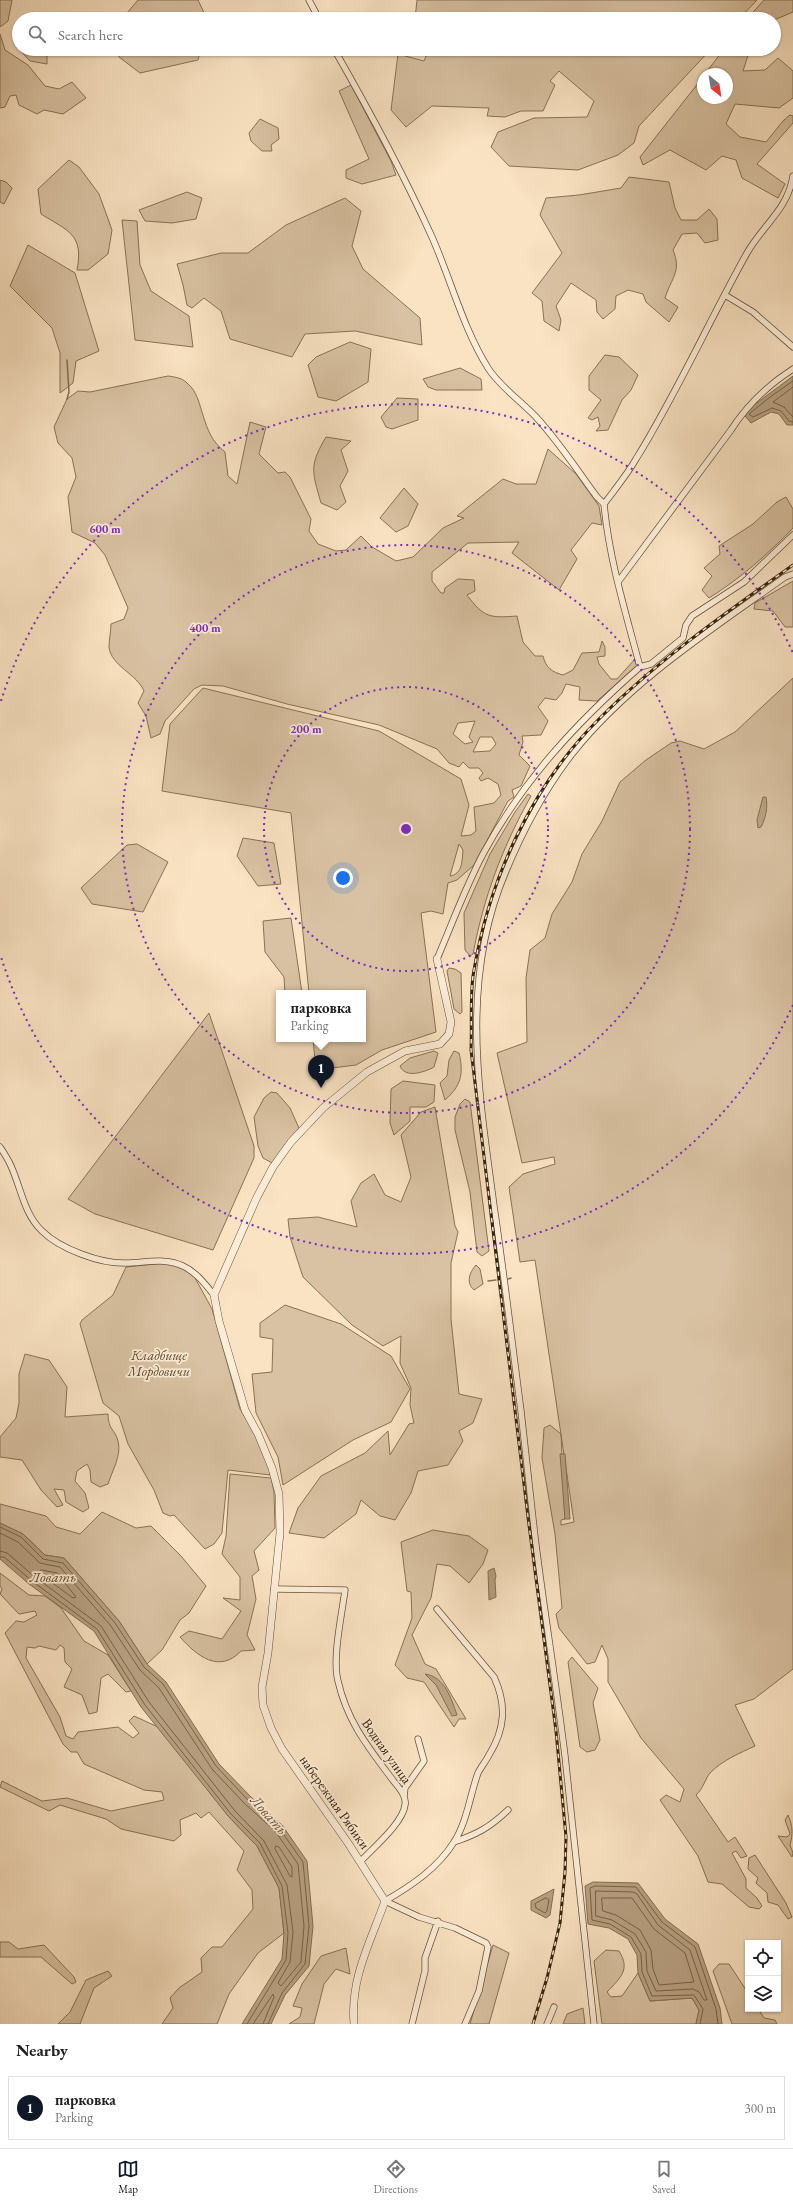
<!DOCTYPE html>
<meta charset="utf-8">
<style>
:root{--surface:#fff;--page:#f2f2f2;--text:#202124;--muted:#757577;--line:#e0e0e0;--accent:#111827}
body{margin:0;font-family:"EB Garamond",serif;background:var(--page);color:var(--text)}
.controls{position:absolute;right:12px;bottom:12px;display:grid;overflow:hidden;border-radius:0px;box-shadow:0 1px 3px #0004}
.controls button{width:36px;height:36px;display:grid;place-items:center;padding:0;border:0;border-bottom:1px solid var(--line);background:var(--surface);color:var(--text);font:20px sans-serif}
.compass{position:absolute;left:697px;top:68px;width:36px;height:36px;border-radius:50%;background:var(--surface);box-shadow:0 1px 3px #0004;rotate:150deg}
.you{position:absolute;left:343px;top:878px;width:14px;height:14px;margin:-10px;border:3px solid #fff;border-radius:50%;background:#1a73e8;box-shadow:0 0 0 6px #1a73e833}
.badge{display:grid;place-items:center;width:26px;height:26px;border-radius:50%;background:var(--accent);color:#fff;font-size:13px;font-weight:700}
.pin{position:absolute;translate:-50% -33px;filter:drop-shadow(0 1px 2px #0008)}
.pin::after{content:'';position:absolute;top:21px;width:14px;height:12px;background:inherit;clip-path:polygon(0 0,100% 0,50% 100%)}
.popup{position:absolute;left:276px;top:990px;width:90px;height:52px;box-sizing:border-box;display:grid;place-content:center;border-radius:0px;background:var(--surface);filter:drop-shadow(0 1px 3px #0005);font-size:13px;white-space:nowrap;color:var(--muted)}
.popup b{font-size:15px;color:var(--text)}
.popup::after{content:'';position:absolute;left:50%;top:100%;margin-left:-8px;border:8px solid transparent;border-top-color:var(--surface)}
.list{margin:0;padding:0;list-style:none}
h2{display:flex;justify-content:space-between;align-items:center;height:52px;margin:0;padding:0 16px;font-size:17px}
h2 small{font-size:13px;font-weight:400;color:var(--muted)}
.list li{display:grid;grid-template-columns:26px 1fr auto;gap:12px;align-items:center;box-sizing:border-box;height:64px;margin:0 8px 8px;padding:0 8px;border:1px solid var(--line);border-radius:0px}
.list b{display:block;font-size:15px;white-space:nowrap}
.list p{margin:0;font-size:13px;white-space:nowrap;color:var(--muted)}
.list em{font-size:13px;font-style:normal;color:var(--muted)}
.icon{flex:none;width:22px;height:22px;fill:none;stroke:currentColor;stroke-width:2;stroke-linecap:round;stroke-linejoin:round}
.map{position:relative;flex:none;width:793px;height:2024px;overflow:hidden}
.search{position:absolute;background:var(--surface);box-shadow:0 1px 3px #0004;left:12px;right:12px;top:12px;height:44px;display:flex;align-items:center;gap:10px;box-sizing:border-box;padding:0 14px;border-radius:22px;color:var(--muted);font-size:15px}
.sheet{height:124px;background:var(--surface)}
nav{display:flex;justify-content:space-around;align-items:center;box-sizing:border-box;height:56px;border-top:1px solid var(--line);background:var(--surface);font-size:11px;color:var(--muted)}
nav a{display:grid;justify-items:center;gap:2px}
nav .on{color:var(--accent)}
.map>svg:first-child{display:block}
</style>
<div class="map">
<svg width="793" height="2024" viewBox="0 0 793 2024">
<rect width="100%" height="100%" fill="#fae3c3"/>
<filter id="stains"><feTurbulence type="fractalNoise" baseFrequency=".005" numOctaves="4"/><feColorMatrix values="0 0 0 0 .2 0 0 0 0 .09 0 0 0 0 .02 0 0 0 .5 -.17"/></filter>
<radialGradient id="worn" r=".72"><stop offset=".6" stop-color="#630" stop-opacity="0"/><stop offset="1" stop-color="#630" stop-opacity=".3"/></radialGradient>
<!-- green -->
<path fill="#d9c2a3" stroke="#887255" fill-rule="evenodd" d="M0,0H12L8,21L0,27Z
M138,0H198L207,19H122Z
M417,0H757L739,19H415Z
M764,0H793V12L774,20L747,19Z
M0,34L5,50L28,65L45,86L59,89L72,82L86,98L63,114L44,110L37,114L19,105L16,95L10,96L5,107L0,108Z
M19,49H47V64L30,61Z
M119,49H201L198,60L140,73L119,57Z
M429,49H711L639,126L634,143L618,155L578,170L509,166L491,147L498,132L534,118L587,117L594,101L559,71L550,81L555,85L543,111H521L505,117L487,116L489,108L432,106L406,127L391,110L398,54L424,61Z
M724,49H750L743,71L765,70L778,58L793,71V98L779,108L735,104L726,124L740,137L766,142L783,121L790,115L793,116V123L757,164L785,184L778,198L742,178L736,160L722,156L706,170L670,150L643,165L640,157L703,77V98H727V74H705Z
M351,85L391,161L396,175L362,184L346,178V170L369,159L339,91Z
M260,119L278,128L279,139L271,145L272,151H262L251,141L249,133Z
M69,160L79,167L99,194L112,230L108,254L88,270H77C84,234 68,231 41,214L38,189Z
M629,177L669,182L675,208L681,220H697L709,209L717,219L718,240L705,243L697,233L682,234L673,250C682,272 671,278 665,298L678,307L669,322L646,302L643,294L628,290L616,296L615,309L603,319L597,312L596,300L571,283L556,306L561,320L559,331L544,321L542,301L532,293L562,253L540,215L546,198L579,195L621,188Z
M0,180L6,182L12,188L4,204L0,202Z
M187,192L202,198L196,219L172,223L145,221L139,210Z
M345,198L361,211L352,246L363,269L420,318L422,345L355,331L305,334L292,357L230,339L221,311L204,298L192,308L187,305L183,285L177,264L221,253H248L286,225Z
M122,220L137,221L140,265L151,291L189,316L193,347L135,340Z
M28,245L75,273L99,351L76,361L73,383L60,393V353L52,328L10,286Z
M350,342L371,349L368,382L336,401L318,397L308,365L316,357Z
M605,355L619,357L638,375L631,390L622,400L608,430L596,431L600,426L598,417L592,420L588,418L601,400L589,390V376Z
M460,368L481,379L482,390H436L428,387L423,379Z
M168,376C175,377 183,378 188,384C205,398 199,432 225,452L228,476L237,484L250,422L266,427L259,454L278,473L285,472L290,477L311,519L309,531L318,544L336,551L346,550L361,536L372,547L396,561L413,557L443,528L464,518L457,516L503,479L516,484H536L548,449L576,474L599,506L602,525L592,523L571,550L577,559L559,590L512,553L519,542L468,543L432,572V581L441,593H444L445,588L458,579L474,580L475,591L467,595C484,618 490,618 517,616L523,642L535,656H543C546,668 552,672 563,675L573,670L582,653L599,652L602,641L605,647V656L597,657L599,664L611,679H617L635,659L637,666L597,701L579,700L580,687L566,684L562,693L556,700L545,698L538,707L548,721L541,735L522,736L523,742L519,755L530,766L521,786L512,790L514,797L508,801L474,865L457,880L448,883L443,914L431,911L421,913L436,1032L382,1050L356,1065L316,1070L313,1039H363V993H309L291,813L162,791L170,724L203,688L379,731L461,779L469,805L461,836L471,835L476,831L474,807L494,803L501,795L498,784L488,778L481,781L479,778L483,773L479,768H469L463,762L459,767L449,763L437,749L379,725L287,704L223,686L202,685L194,689L165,721L160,734L151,738L146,716L138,703L144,691C137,674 111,666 109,647C109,640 111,631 111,624L124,619L128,608L105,555L95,543L72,532L68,497L76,477L72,458L58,443L54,427L67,399L78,391L90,392ZM475,721L469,737L473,742L465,744L453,734L458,723ZM480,737H492L496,744L490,751L473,752ZM459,844L463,850C462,860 463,874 450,876Z
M397,398L418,399V420L392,429L386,427L381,417Z
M326,437L351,441L341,450L348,471L340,486L346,502L337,510L321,503C312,471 309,466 326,437Z
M404,488L418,504L408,526L396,532L380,518Z
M786,497L793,509V528C767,555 741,578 709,598L702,590L712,576L704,568L720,554L719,546L753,524L777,502Z
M793,581V627H785L773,611L754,609L755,603Z
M793,678V1669L754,1699L735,1705L755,1746C740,1753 723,1760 711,1772C705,1778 704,1788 696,1795L728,1842L735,1837L747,1856L741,1858L736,1851L732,1853L746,1879V1888L757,1898L762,1906L759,1909L749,1907L722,1884L708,1882L698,1856L660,1800L666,1795L680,1802L684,1789L641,1738L608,1682V1659L602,1645L595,1662L587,1664L559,1628L556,1614L562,1608L555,1534L542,1458L544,1428L550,1425L561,1434L565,1519L561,1520V1525L574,1522L535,1260L520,1262L509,1187L523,1174L555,1164L554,1157L522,1163L497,1053L527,1042L526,978L530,950L545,938L552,914L572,882L582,854L602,821L620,782L646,760L671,743L680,741L704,749L735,732Z
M528,794L531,796C502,848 484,896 473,954L470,956L465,950L464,913L490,854L515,812Z
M243,838L274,843L281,884L258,886L237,856Z
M137,844L168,862L143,912L92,904L81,888L127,845Z
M291,918L302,993H285L284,977L265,952L263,921Z
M449,968L455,969L461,973L462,1012L460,1014L454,1009L447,971Z
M209,1013L254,1146V1158L213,1250L95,1214L68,1199Z
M434,1051L438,1053L434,1067C425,1072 405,1079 400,1066L410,1058Z
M454,1051L459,1053C464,1074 461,1086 445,1100L440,1083L447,1076L449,1060Z
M403,1081L435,1085L434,1102L426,1107H410V1121L394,1135L390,1123L391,1089Z
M271,1092L277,1093L290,1108L299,1128L272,1163L263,1158L258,1146L254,1117L264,1098Z
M465,1099L470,1102L489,1251L482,1256L477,1252L470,1192L455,1130V1117L460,1104Z
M435,1107L455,1226L458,1232L451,1263V1319L459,1394L482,1399L473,1423L459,1431L463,1441L448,1465L418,1471L411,1493L395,1520L380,1516L361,1500L356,1514L324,1538L289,1533L298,1508L321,1476L365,1453L388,1431L390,1455L409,1424L414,1423L410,1405L411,1388L400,1363L401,1336L383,1346L352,1325L303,1277L290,1237L288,1219L318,1217L357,1227L351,1201L361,1183L374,1174L385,1195L401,1202L411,1177L401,1135L421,1112Z
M165,1263L181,1267L194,1276L212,1309L240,1409L252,1428L269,1467L270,1475L228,1470L222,1533L214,1544L205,1549L174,1515L170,1516L163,1513L154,1490L128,1444L119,1416L103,1403L80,1324L82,1320L113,1295L126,1267Z
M476,1265L480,1269L483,1284L474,1290C466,1283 469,1273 476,1265Z
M285,1305L341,1324L391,1356L410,1389L391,1422L353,1440L283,1485L278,1457L256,1413L252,1374L272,1372L273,1339L260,1337V1323Z
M25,1354L49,1360L67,1387L65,1417L108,1414C108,1430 115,1429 118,1441C122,1455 112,1471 108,1484L100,1487L91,1482L90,1470L87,1464L77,1471L75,1481L85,1493L89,1508L83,1512L66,1502L64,1490L54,1489L63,1505L57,1507L41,1490L22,1460L0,1457V1437L16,1418L19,1403V1374Z
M230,1474L271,1478L274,1492L275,1528L254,1551L259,1570L252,1576L256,1599L247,1635L255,1650L241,1651C219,1674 197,1656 180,1637L189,1631L222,1639L241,1611L223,1598L240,1600V1577L222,1554L226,1536Z
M0,1504L46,1516L56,1527L80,1534L102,1512L136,1528L151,1526L181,1556L206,1586L189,1613L180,1620L162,1650L147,1664L119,1621L64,1558L45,1555L23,1534L0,1523Z
M433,1530L469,1536L488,1550L483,1564L469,1583L450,1566L437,1564L431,1598L412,1635L425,1664L436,1669L466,1719H459L454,1727L424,1682L407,1678L395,1665L412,1618L411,1592L407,1591L401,1542Z
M0,1573L29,1595L45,1596L61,1608L84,1641L108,1655L131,1691L126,1692L108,1674L101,1678L97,1712L89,1714L82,1695L64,1687L72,1669L65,1662L64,1648L60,1645L56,1650L39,1646L35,1648L27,1647L26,1658L60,1717L66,1736L73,1739L78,1732L118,1727L133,1738L139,1733L129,1721L134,1716L158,1727L229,1817L257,1846L279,1888L284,1933L258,1953L229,1994L217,2024H162L173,2008L170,1998L179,1988L202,1972L201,1958L212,1947H222L253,1909L252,1890L237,1870L244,1851L209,1812L201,1818L196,1813L180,1820L181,1835L174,1841L121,1829L106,1819L60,1805L49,1811L0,1787L2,1781L42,1801L67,1798L111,1811L164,1800L162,1792L144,1790L84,1764L77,1752H71L63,1744L5,1633L16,1621L24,1622L37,1615L35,1611L19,1614L0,1594L2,1589L0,1586Z
M572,1657L598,1688L593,1703L600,1740L595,1750L587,1752L580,1747L568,1662Z
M788,1815C793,1826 793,1834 790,1845L793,1853L792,1857L778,1836L787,1837L790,1834L785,1820Z
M755,1855L786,1903L792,1917L788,1919L778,1905L768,1902L767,1893L756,1883L758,1878L748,1869L749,1858Z
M0,1942H9L18,1949L44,1945L74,1977L76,1982L72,1984L41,1957H0Z
M493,1945L509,1953L489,2024H470Z
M346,1948L350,1974L336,1969L324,1984L314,2024H289L300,2017L302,2008L293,2006L302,1984L321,1956Z
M606,1950L619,1951C631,1970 620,1978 607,1992L611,1997L622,1996L638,1973L650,2001L692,1998L699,2010L696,2024H602L594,1961Z
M719,1964H729L748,1993V2009H758L764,2018L775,2020L777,2024H732L713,1971Z
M108,1971L112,1976L94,1988L80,2024H58L70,2012L86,1980Z
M583,2008L585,2024H563L567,2014Z"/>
<!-- water -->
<path fill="#b8a183" stroke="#846e51" d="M793,376V425H787L779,414L771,412L751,423L745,416L746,411Z
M763,797H766C768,807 766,818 761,827L758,828L757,820Z
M560,1454H565L570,1519H565Z
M0,1523L23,1534L45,1555L64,1558L119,1621L147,1664L166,1682L219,1764L250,1796L282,1825L307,1861L313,1926L309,1966L285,1995L271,2024H242L282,1959L284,1933L279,1888L257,1846L229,1817L141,1707L94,1631L29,1584L0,1559Z
M494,1568L496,1576L495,1580L496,1597L489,1600L488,1571Z
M425,1674C445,1677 451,1698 457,1715L452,1716L436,1685Z
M593,1882L638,1883L665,1919L698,1944L720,2008L722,2024H696L699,2010L692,1998L650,2001L638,1973L637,1955L628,1939L609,1928L588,1924L585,1886Z
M554,1889L550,1915L546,1918L531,1910V1901Z"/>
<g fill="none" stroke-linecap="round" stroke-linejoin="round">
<!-- shore -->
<path stroke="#786245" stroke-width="1" d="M793,381L770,397L749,414L753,417L772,408L781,411L789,421L793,422
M793,387L773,402L784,407L793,417
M0,1527L21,1537L43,1559L63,1563L115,1623L144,1667L163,1684L216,1766L247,1799L279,1828L303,1862L309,1926L305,1964L282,1993L268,2024
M0,1533L18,1542L40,1563L60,1567L111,1626L140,1670L159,1688L212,1769L244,1803L275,1831L298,1864L304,1926L301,1962L281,1986L278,1983L290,1962L293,1932L287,1885L264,1841L235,1811L149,1702L101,1626L35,1577L7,1553L0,1551
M0,1557H4L32,1581L97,1629L145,1705L231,1814L260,1843L282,1886L288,1933L286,1960L247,2024
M42,1570L57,1573L76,1597L73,1598L40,1574V1571Z
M276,1846L279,1847L292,1867V1877L290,1876L275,1849Z
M596,1891L633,1892L637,1894L658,1925L690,1950L707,2000H704L699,1992L693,1989L656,1991L647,1971L646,1952L635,1934L612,1920L596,1916Z
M546,1898L549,1900L547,1911L545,1913L536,1908L535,1904Z
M602,1898H632L654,1929L685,1953L694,1982L659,1985L653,1969L651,1950L640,1930L616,1915L603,1911Z
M253,2024L273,1994L274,1997L263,2024
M700,2024L703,2009L694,1995L652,1996L642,1972L641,1954L631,1937L610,1924L592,1920L590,1888L595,1886L636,1887L662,1922L695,1947L716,2009L718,2024"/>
<!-- stream -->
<path stroke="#846e51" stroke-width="1.5" d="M67,399L69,392L67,360
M508,1279L511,1278
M488,1281L496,1280"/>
<defs>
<path id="minor" d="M309,0L319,19
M334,49C369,110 403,173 432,237C451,280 463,328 488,368C500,387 521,401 536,417C559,442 577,470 597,497L604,504
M725,295L753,312L793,347
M618,582L731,430C747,405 768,385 793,369
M640,667L651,664L683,638L686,625L692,616L744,582L793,535
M437,959C452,924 465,888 483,854C523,780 577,722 640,667C626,614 609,559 604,504C615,489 627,475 636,459C677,393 709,321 747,253C763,225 788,209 793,176
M0,1147C4,1153 8,1159 11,1166C21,1188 24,1214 42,1231C60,1249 101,1264 126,1263C145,1263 165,1257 183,1266C196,1272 205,1284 214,1295
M274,1589L345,1590C342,1614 332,1658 338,1681C347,1721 368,1747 392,1779C397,1786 407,1795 405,1805C403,1823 373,1848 360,1862
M404,1796L405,1788L424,1761L418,1739
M454,1842C478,1834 490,1827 508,1810
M385,1901C411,1886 438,1868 454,1842C467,1822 470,1795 478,1773C481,1767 486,1761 489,1755C505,1729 507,1705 494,1677L437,1609
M385,1901L419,1917L455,1928L486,1943L488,1947L479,1991L465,2024
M412,2024L425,1971V1958L438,1921
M547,2024L554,2007
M594,2024C584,1935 575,1845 565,1756C556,1683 544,1610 535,1537C530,1495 526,1453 521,1411C512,1342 504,1274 494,1206C479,1093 459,980 506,871C523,830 545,789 572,754C629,682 711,630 785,577L793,574"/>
<path id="tertiary" d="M354,2024C350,1979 370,1943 385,1901L348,1843L282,1749L271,1728L263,1705L262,1687L268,1653L280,1533L279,1494L272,1468L258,1434L245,1410L219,1321L214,1295L257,1197L273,1167L291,1142L323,1108L367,1072L405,1051L440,1044L449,1034L451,1022L437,959"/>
</defs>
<!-- minor casing -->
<use href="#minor" stroke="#685236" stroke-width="7"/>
<!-- tertiary casing -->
<use href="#tertiary" stroke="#685236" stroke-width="8"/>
<!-- minor -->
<use href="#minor" stroke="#fcedd8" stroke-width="5.5"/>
<!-- tertiary -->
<use href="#tertiary" stroke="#fcedd8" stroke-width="7"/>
<defs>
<path id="rail" d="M533,2024L547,1978L560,1923L565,1872L566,1837L556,1731L529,1525L471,1050C472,1025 470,1000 473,976C488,881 531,786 600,718C658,660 727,612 793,565"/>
</defs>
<!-- rail casing -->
<use href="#rail" stroke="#372207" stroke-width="3"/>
<!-- rail -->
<use href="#rail" stroke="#fcedd8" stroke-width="1.5" stroke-dasharray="4.5" stroke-linecap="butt"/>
</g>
<!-- distance rings -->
<g fill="none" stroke="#7b2cbf" stroke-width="2" stroke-dasharray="2 4">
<circle cx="406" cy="829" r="142"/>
<circle cx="406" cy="829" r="284"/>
<path d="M793 1005A425 425 0 0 1 1 957M1 701A425 425 0 0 1 793 653"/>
</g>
<g text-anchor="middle" stroke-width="3.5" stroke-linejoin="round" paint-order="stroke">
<!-- park labels -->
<g font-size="14" font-style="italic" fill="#604a2e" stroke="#fcedd8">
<text x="159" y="1360">Кладбище<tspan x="159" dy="16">Мордовичи</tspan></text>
</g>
<!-- street labels -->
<g font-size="14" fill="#372207" stroke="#fcedd8">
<text transform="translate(387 1751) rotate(55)" y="5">Водная улица</text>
<text transform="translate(335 1802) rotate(55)" y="5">набережная Рябики</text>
</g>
<!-- water labels -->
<g font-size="15" font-style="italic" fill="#644e32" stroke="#fcedd8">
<text x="53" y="1582">Ловать</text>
<text transform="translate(269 1815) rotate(48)" y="5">Ловать</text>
</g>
</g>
<circle cx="406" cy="829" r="6" fill="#7b2cbf" stroke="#fcedd8" stroke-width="2"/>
<g font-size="12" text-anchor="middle" font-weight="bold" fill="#7b2cbf" stroke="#fcedd8" stroke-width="3.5" stroke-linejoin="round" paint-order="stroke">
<text x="105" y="533">600 m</text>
<text x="205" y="632">400 m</text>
<text x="306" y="733">200 m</text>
</g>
<rect width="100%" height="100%" filter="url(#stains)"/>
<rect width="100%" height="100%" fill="url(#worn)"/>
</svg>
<div class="controls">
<button><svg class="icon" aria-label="locate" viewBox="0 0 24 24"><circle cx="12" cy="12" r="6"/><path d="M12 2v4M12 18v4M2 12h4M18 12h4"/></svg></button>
<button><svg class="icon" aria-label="layers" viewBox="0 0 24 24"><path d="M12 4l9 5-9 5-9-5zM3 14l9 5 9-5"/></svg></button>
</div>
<svg class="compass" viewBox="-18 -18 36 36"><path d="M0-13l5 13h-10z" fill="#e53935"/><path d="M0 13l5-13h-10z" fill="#757577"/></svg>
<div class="you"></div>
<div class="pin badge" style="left:321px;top:1088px">1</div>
<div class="popup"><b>парковка</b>Parking</div>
<div class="search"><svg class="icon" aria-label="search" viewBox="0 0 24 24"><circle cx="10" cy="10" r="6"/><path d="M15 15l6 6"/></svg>Search here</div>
</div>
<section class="sheet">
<h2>Nearby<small></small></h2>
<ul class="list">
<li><span class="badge">1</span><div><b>парковка</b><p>Parking</p></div><em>300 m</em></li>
</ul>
</section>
<nav>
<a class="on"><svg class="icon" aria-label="map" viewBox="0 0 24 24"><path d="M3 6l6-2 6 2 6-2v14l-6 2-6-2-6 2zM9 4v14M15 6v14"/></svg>Map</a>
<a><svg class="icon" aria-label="directions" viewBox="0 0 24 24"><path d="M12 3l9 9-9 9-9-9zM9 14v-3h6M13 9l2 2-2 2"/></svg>Directions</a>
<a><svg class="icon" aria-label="saved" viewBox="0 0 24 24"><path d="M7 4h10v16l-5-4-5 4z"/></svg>Saved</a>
</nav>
